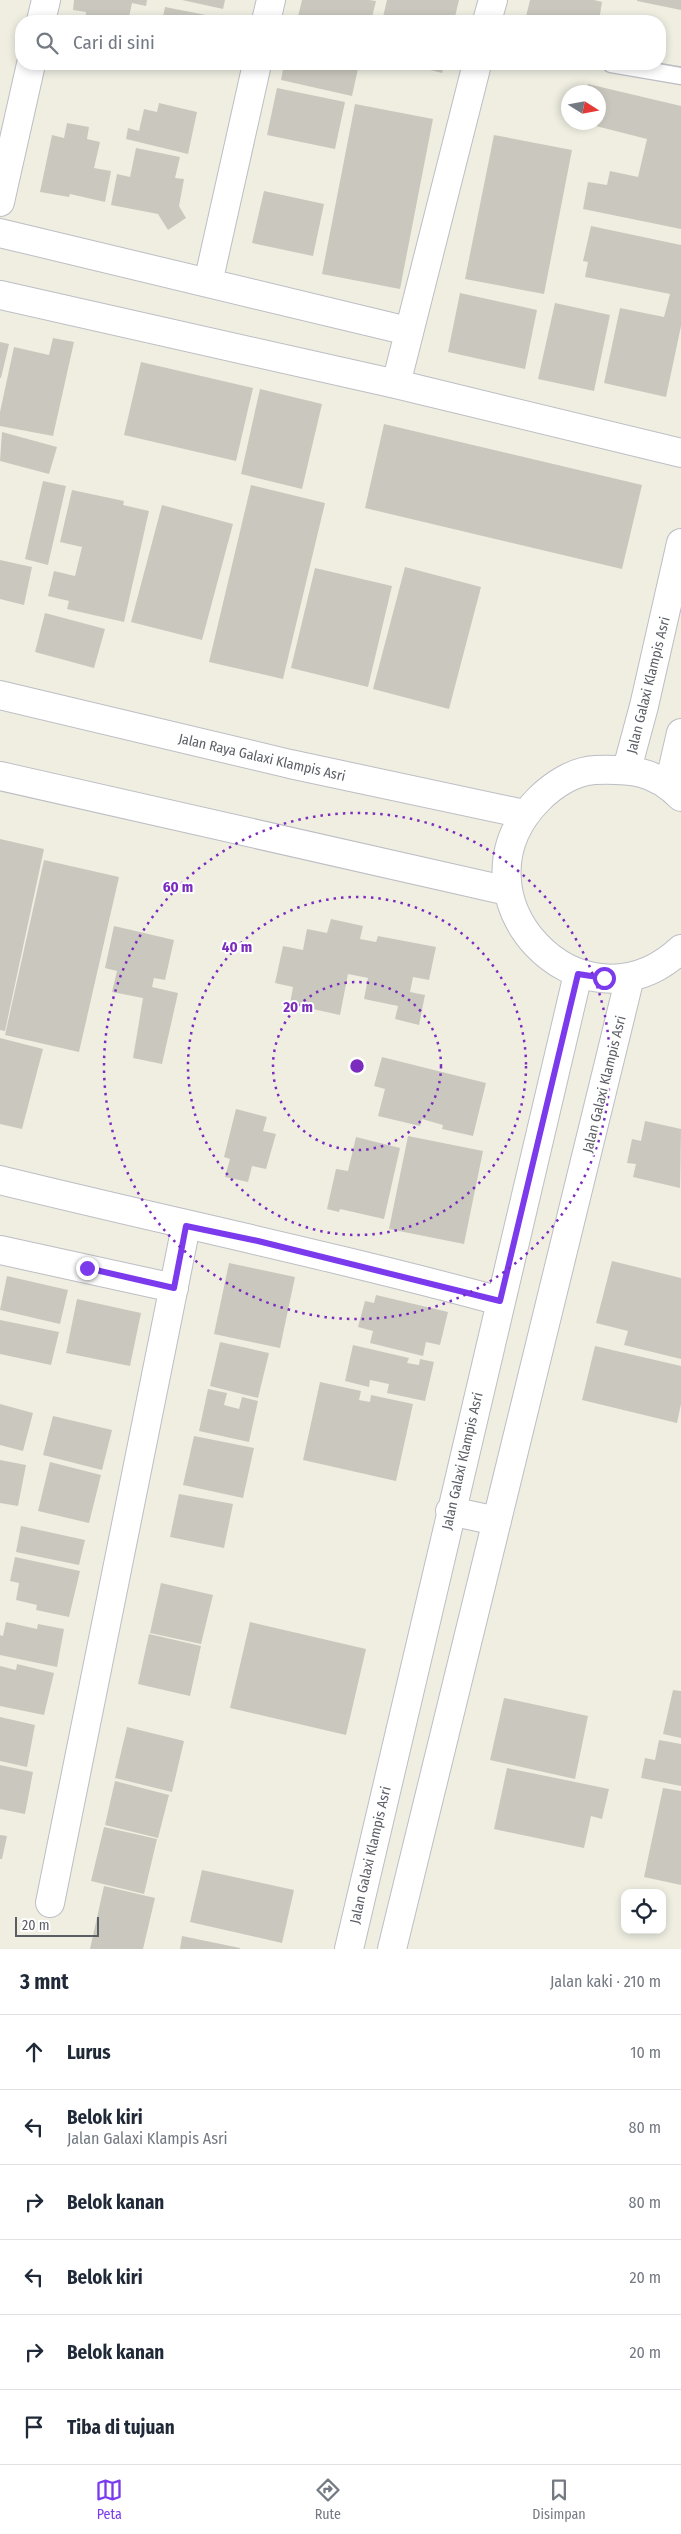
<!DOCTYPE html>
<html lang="id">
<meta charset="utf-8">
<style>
:root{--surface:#fff;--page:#f6f6f7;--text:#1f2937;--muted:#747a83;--line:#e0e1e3;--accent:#7c3aed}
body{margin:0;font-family:"Fira Sans Condensed",sans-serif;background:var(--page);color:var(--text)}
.controls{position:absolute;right:15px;bottom:15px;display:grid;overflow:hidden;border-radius:10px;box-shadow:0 2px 8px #0003}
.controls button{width:45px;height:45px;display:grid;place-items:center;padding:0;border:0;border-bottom:1px solid var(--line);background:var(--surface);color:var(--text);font:25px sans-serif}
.compass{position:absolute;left:561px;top:85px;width:45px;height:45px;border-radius:50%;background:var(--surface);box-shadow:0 2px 8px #0003;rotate:101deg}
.scale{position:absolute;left:15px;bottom:12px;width:84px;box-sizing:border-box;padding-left:5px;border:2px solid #5a5d64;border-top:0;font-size:14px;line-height:18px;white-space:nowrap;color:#5a5d64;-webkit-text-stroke:4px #fff;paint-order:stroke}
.stop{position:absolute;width:15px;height:15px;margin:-11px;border:4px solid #7c3aed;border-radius:50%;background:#fff}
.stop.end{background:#7c3aed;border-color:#fff;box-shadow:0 1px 5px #0008}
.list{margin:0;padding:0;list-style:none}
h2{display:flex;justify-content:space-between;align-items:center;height:65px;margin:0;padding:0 20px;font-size:21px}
h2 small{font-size:16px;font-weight:400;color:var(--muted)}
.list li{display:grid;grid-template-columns:32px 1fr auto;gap:15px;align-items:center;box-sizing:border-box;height:75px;padding:0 20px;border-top:1px solid var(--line)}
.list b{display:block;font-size:19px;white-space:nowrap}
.list p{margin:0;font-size:16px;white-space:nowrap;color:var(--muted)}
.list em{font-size:16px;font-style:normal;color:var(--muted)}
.icon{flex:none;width:28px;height:28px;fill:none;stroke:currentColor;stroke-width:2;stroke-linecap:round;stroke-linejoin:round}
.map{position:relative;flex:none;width:681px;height:1949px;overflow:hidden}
.search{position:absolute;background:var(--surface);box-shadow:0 2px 8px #0003;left:15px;right:15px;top:15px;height:55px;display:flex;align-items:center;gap:12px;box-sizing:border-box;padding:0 18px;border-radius:20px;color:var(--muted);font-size:19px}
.sheet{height:515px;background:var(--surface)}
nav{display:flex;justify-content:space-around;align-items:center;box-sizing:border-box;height:70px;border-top:1px solid var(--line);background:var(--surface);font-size:14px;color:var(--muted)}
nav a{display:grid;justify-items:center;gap:2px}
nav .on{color:var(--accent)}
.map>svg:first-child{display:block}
</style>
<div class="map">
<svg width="681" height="1949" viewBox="0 0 681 1949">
<rect width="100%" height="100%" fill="#efeee1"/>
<!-- building -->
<path fill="#cac8be" d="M74,0H147L146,6L132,3L129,17L142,21H85L86,12L73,10Z
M182,0H225L223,9Z
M302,0H369L376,1L371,21H297Z
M387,0H459L454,21H382Z
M530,0H594L602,2L599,21H525Z
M637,0H681V10L637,1Z
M165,7L216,17V21H162Z
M284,64H359L352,96L281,80Z
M407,64H444L442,73Z
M588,84L681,106V229L583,209L588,182L607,185L610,171L638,177L647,139L584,123L598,122V92H586Z
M277,88L345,102L335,149L267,135Z
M159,103L197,112L188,154L126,139L128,128L139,131L144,109L157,112Z
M355,104L433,119L400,289L322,274Z
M67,123L89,127L87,139L100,142L94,168L111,171L105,202L70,194L69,197L40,192L52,135L64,138Z
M494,135L572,150L544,294L465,279Z
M136,148L180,157L175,178L184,179L179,206L186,218L168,230L158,214L111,205L117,174L130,177Z
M264,191L324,204L313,256L252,243Z
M591,226L681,245V326L666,397L604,383L620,308L664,317L670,294L585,277L588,262L583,261Z
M460,293L537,310L525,369L448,352Z
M555,303L610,315L594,391L538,379Z
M53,338L74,342L53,436L0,426V412L14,347L49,355Z
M0,342L9,344L1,378H0Z
M141,362L253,388L236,461L124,435Z
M260,389L322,404L302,489L241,474Z
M384,424L642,485L622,569L365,508Z
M2,432L57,447L49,474L0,461Z
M43,481L66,486L48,565L25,559Z
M251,485L325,503L283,679L209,662Z
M72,490L124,501L123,505L149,511L124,622L67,609L69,601L48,596L54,571L75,576L82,547L60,542Z
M162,505L233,524L202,640L131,622Z
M0,560L32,567L24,605L0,599Z
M405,567L481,587L449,709L373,689Z
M315,568L392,586L368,687L291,668Z
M45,613L105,629L94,668L35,652Z
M0,839L44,849L5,1031L0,1030Z
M44,860L119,877L79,1052L5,1035Z
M331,919L363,926L360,939L376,942L378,936L436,947L429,980L413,977L410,992L425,995L419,1025L395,1019L398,1006L364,999L368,978L348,974L340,1015L290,1004L293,987L275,983L283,946L303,950L307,929L327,933Z
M114,926L174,940L165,980L154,978L152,987L178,993L162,1064L133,1058L143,998L112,992L117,971L105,968Z
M0,1038L43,1049L22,1129L0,1124Z
M382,1057L486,1083L473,1136L442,1129L443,1125L422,1119L420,1126L378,1116L385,1089L374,1086Z
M236,1109L267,1117L263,1131L276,1134L266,1169L252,1166L248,1182L225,1177L230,1159L224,1157Z
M645,1121L681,1129L680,1188L633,1177L636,1164L627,1163L632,1139L641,1141Z
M408,1136L483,1151L464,1244L389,1229Z
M356,1137L400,1148L384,1219L340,1209L339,1212L327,1209L336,1169L348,1171Z
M612,1261L681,1278V1359L624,1345L628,1331L596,1323Z
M229,1263L295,1277L280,1348L214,1334Z
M7,1276L68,1290L60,1324L0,1310Z
M376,1295L448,1312L440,1345L426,1342L423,1356L370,1343L373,1331L358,1327L365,1301L374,1303Z
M77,1299L141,1313L130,1366L66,1353Z
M0,1320L59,1332L51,1365L0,1354Z
M220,1342L269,1353L258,1398L210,1386Z
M353,1345L409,1358L407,1363L419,1365L420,1359L434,1362L425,1401L387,1393L389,1384L370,1380L369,1387L345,1381Z
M595,1346L681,1366V1404L677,1423L582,1400Z
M320,1382L361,1391L359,1400L370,1402L371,1395L413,1404L396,1481L303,1460Z
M208,1389L227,1393L224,1405L239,1409L242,1397L258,1401L249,1442L199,1431Z
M0,1404L33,1413L23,1451L0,1445Z
M53,1416L112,1430L102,1470L43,1455Z
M194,1436L254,1448L243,1498L183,1485Z
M0,1460L26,1465L18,1506L0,1503Z
M50,1462L101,1475L89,1523L38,1511Z
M179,1494L233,1504L224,1548L170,1537Z
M21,1526L85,1540L79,1565L16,1552Z
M15,1557L80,1571L69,1617L36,1610L37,1605L16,1600L19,1583L10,1581Z
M161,1583L213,1595L201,1644L150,1633Z
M6,1622L37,1629L38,1624L64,1629L57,1667L0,1655V1635L3,1636Z
M250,1622L366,1649L346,1735L230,1708Z
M149,1634L201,1646L190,1696L138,1684Z
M17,1664L54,1673L44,1715L0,1706V1666L16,1670Z
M673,1690L681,1691V1738L663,1734Z
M504,1698L588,1716L575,1779L490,1760Z
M0,1717L35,1725L27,1767L0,1761Z
M127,1727L184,1741L172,1792L115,1778Z
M659,1740L681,1744V1786L641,1778L645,1758L655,1760Z
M0,1765L33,1772L25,1814L0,1809Z
M507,1768L609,1789L602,1819L591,1816L584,1848L494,1829Z
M115,1781L169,1795L158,1838L105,1825Z
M663,1788L681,1791V1885L644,1877Z
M104,1827L157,1839L144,1894L91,1881Z
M0,1835L7,1836L2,1859H0Z
M202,1870L294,1890L282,1943L190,1922Z
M104,1886L155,1898L143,1949H90Z
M182,1936L240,1948V1949H180Z"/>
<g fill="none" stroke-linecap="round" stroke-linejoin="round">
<defs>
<path id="lane" d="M611,64L681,76"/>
<path id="street" d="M41,21L46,0
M266,21L271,0
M487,21L493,0
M0,202L31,64
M0,233L408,331
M208,283L257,64
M0,295L396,384L681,453
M396,384L477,64
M0,695L290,764L524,814
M627,769L644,706L681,543
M0,776L508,891
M669,785L681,733
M681,797C654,770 631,769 595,770C574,771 553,785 539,799C443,895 581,1042 681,949
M0,1180C167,1221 335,1256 500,1301
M0,1250L174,1288
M450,1511L497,1521
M50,1903L186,1226
M349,1949L578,974
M392,1949L630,977"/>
</defs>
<!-- lane casing -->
<use href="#lane" stroke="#bcbec4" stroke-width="19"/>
<!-- street casing -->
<use href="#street" stroke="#bcbec4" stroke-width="30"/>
<!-- lane -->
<use href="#lane" stroke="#fff" stroke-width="16"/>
<!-- street -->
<use href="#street" stroke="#fff" stroke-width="28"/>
</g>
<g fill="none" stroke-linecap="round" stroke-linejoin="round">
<!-- route -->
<path stroke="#7c3aed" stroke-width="6" d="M87,1268L174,1288L186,1226L258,1241L500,1301L578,974L604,978"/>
</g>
<!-- distance rings -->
<g fill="none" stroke="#7b2cbf" stroke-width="2.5" stroke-dasharray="2.5 5">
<circle cx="357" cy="1066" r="84"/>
<circle cx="357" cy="1066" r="169"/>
<circle cx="357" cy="1066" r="253"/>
</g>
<g text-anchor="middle" stroke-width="4" stroke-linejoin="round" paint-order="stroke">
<!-- street labels -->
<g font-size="14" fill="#5a5d64" stroke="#fff">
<text transform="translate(648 685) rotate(-76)" y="5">Jalan Galaxi Klampis Asri</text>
<text transform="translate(262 757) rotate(13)" y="5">Jalan Raya Galaxi Klampis Asri</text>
<text transform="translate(604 1084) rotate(-76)" y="5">Jalan Galaxi Klampis Asri</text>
<text transform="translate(462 1461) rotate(-77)" y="5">Jalan Galaxi Klampis Asri</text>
<text transform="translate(370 1855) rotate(-77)" y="5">Jalan Galaxi Klampis Asri</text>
</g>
</g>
<circle cx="357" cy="1066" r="8" fill="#7b2cbf" stroke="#fff" stroke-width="2.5"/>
<g font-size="15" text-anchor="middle" font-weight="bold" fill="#7b2cbf" stroke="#fff" stroke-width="4" stroke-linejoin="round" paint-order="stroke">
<text x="178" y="892">60 m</text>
<text x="237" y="952">40 m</text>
<text x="298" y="1012">20 m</text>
</g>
</svg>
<div class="controls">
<button><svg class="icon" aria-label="locate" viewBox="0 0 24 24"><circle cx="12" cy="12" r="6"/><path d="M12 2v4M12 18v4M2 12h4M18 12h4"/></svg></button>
</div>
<svg class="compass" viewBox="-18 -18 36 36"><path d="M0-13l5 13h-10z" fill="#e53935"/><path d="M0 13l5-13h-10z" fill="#747a83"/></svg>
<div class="scale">20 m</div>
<div class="stop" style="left:604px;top:978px"></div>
<div class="stop end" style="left:87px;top:1268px"></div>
<div class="search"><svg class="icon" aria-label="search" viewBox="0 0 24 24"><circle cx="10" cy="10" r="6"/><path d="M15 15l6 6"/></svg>Cari di sini</div>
</div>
<section class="sheet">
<h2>3 mnt<small>Jalan kaki · 210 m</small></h2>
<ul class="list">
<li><svg class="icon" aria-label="ahead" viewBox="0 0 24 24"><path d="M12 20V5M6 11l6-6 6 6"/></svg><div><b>Lurus</b></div><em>10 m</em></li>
<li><svg class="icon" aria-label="left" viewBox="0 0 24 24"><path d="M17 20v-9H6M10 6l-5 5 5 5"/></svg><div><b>Belok kiri</b><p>Jalan Galaxi Klampis Asri</p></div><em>80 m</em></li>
<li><svg class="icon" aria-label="right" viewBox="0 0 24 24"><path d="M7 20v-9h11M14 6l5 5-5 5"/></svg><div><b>Belok kanan</b></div><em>80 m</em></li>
<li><svg class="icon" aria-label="left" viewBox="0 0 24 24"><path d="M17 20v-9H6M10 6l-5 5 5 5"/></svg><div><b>Belok kiri</b></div><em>20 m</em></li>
<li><svg class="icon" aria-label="right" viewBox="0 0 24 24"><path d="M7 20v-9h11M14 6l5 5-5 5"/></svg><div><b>Belok kanan</b></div><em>20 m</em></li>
<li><svg class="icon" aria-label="arrive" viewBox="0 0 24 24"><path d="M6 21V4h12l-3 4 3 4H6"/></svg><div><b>Tiba di tujuan</b></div></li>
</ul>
</section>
<nav>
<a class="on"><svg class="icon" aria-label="map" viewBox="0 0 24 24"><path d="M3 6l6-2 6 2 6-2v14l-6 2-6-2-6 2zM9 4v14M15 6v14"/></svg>Peta</a>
<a><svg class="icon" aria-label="directions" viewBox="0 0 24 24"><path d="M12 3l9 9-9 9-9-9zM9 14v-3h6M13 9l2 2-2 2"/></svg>Rute</a>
<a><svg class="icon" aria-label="saved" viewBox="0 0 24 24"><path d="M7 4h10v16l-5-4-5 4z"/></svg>Disimpan</a>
</nav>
